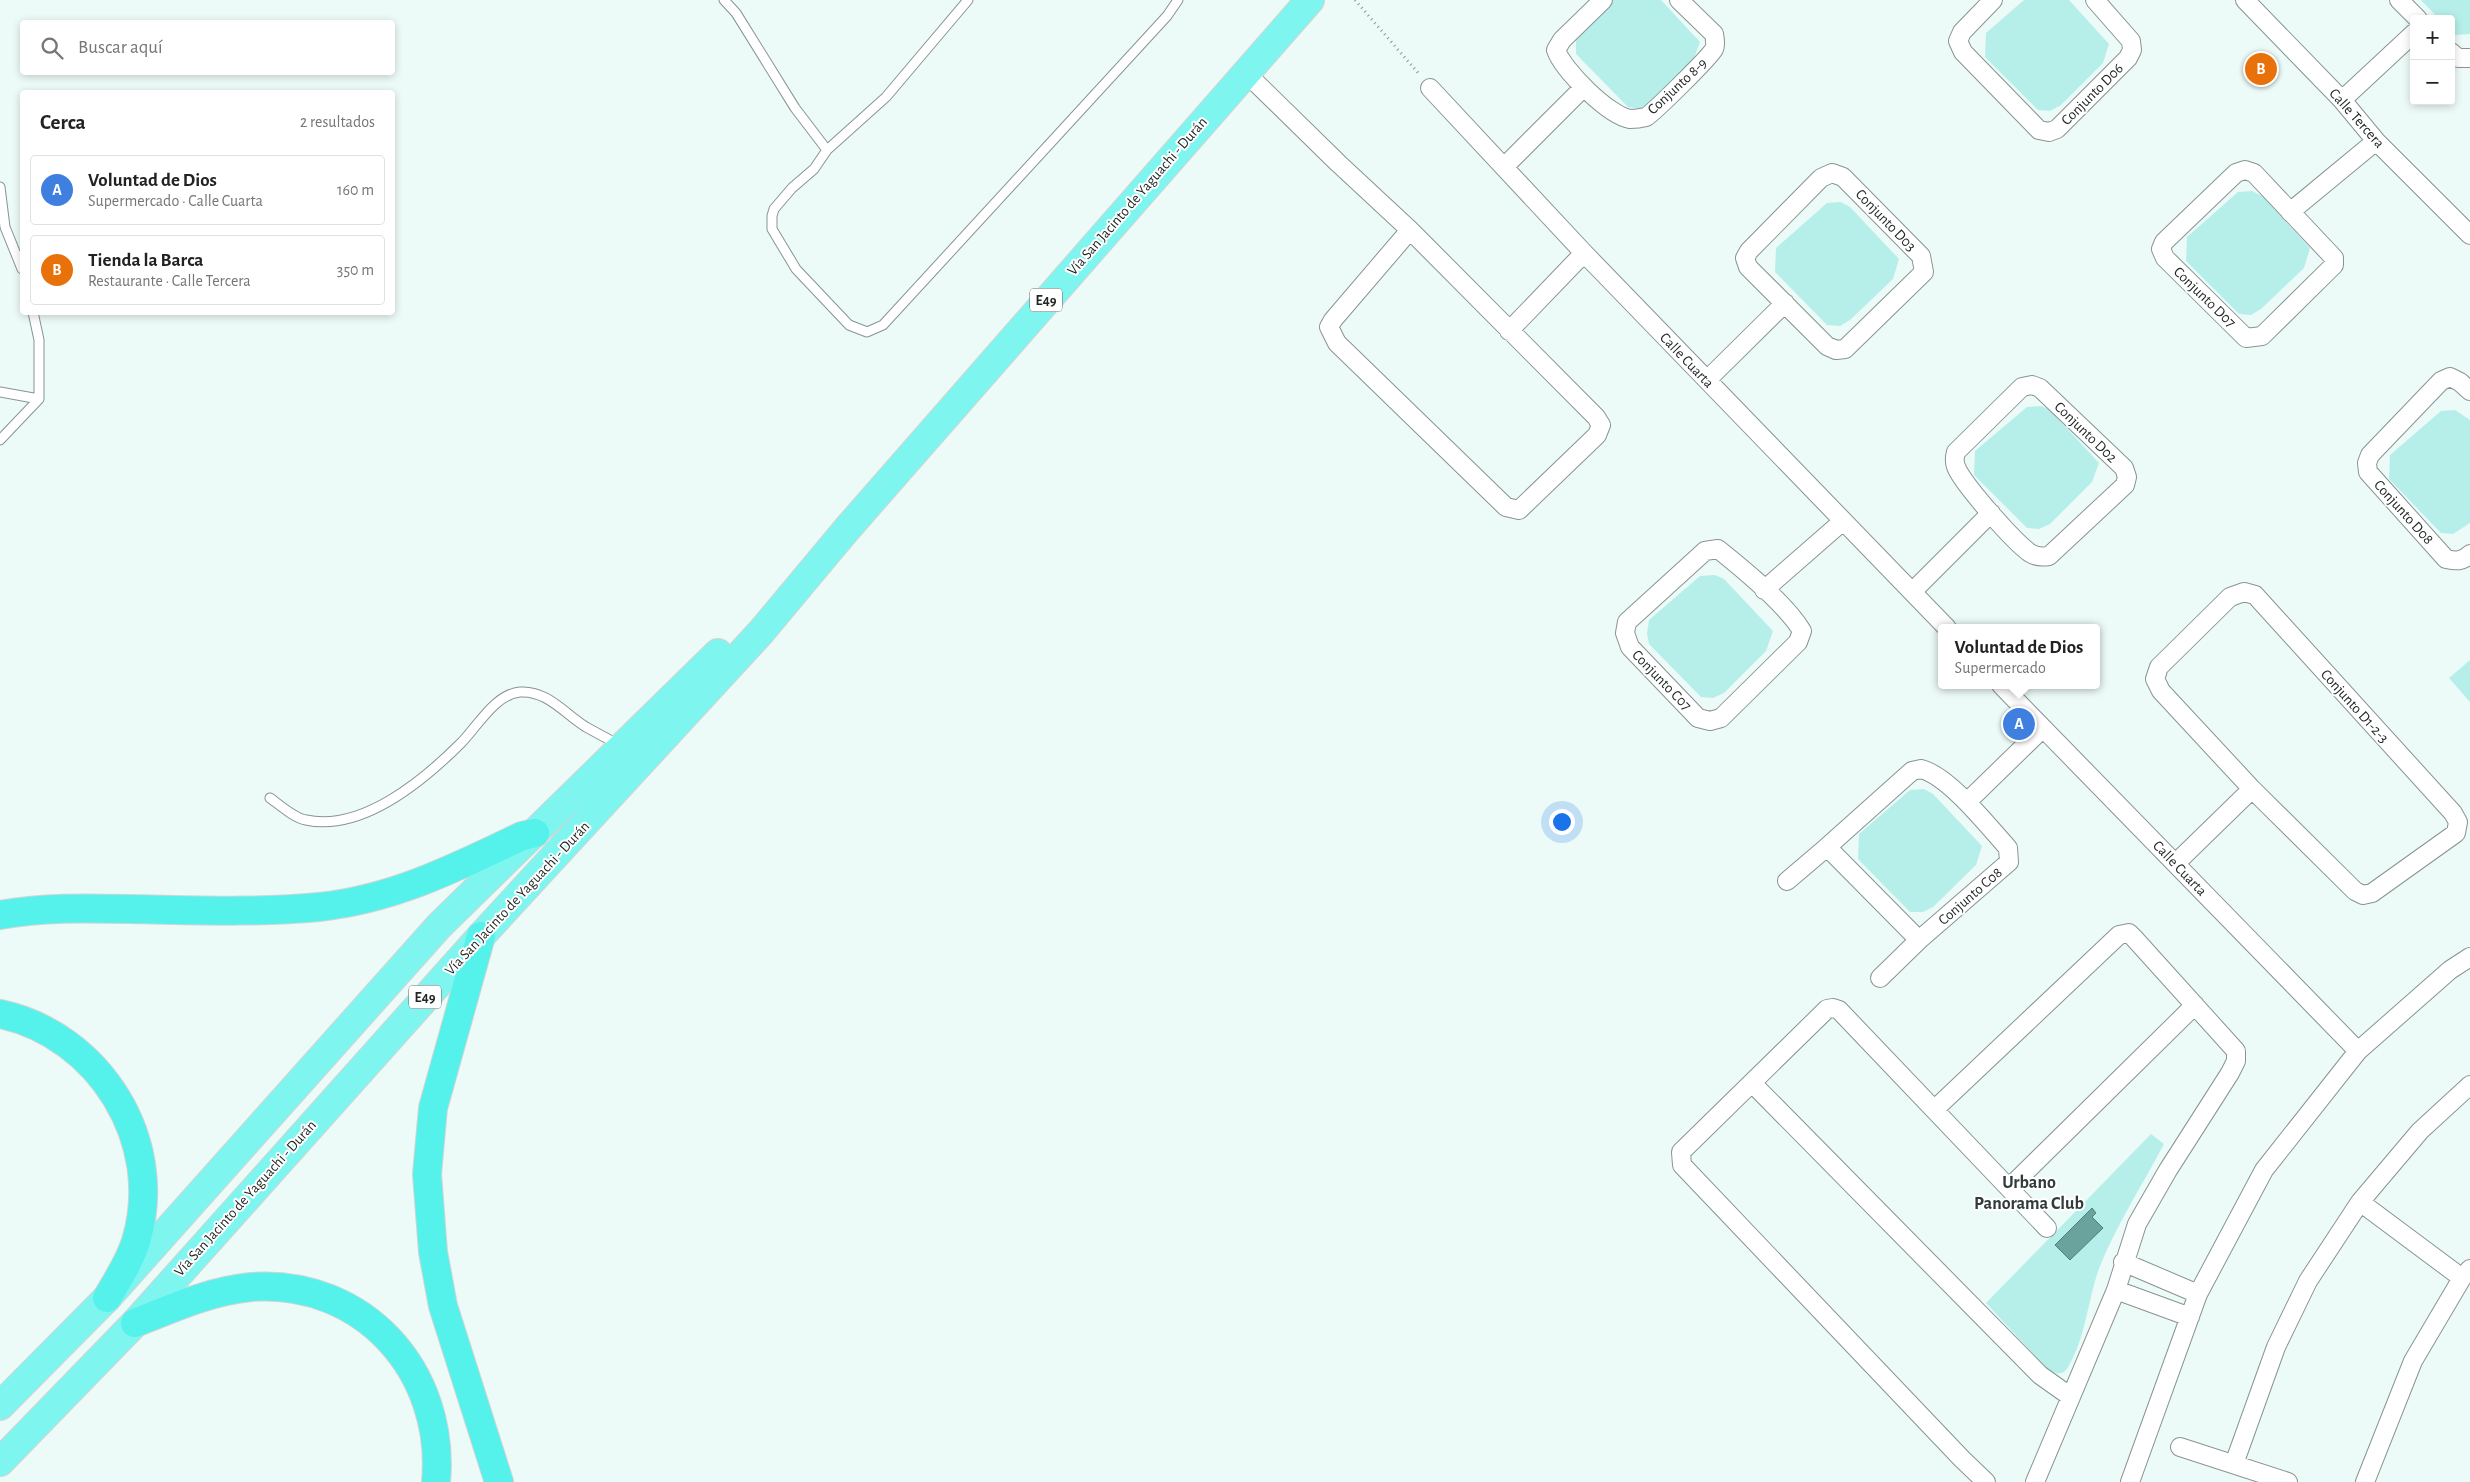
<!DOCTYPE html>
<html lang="es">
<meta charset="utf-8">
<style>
:root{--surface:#fff;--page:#f6f6f6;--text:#222;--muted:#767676;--line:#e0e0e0;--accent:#cb3c61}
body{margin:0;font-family:"Alegreya Sans",sans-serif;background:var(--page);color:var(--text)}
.controls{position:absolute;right:15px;top:15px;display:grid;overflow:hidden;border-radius:5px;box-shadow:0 2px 8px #0003}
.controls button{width:45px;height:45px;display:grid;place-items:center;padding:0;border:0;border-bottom:1px solid var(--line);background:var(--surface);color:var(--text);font:25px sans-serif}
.you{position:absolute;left:1561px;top:821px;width:18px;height:18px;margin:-12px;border:4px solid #fff;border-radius:50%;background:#1a73e8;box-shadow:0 0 0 8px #1a73e833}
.badge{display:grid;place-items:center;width:32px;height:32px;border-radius:50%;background:var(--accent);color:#fff;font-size:16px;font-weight:700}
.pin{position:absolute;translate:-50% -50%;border:2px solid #fff;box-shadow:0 1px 5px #0006}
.popup{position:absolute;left:1938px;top:624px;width:162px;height:65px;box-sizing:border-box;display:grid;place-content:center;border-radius:5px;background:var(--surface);filter:drop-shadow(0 1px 4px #0005);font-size:16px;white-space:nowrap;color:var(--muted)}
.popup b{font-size:19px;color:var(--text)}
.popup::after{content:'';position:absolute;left:50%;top:100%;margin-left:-10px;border:10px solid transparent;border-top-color:var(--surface)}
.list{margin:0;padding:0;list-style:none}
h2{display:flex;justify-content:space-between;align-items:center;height:65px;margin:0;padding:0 20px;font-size:21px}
h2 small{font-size:16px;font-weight:400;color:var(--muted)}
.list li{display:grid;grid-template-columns:32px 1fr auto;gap:15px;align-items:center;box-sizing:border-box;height:70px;margin:0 10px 10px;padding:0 10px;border:1px solid var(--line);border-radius:5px}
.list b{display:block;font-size:19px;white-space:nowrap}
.list p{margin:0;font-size:16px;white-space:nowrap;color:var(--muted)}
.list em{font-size:16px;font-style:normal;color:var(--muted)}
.icon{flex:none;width:28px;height:28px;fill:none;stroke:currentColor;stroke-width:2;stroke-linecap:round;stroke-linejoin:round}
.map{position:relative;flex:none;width:2470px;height:1482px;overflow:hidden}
.search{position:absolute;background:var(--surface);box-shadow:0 2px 8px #0003;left:20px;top:20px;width:375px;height:55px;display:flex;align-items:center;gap:12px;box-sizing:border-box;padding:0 18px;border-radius:5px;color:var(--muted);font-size:19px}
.panel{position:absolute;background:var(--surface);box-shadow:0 2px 8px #0003;left:20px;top:90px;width:375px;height:225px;border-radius:5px}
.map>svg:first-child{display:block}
</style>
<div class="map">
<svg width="2470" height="1482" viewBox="0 0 2470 1482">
<rect width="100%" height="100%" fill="#ecfaf8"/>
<!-- green -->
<path fill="#b6efea" d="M1611,0H1661L1700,42L1693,61L1651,103L1640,109L1628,107L1576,54V30Z
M2024,0H2069L2109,44L2103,63L2061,105L2050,111L2038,110L1985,57L1986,33Z
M2421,0H2470V34L2455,35L2451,31V19H2439Z
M2252,191L2262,196L2310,248L2304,268L2261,309L2251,315L2239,314L2186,261L2187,237L2238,192Z
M1841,202L1850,207L1899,259L1893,279L1850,320L1840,326L1827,325L1775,272L1776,248L1827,203Z
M2041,406L2050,410L2099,463L2092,482L2050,524L2039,529L2027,528L1974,475L1975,451L2027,407Z
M2455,410L2470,420V523L2453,534L2441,533L2389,479L2390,455L2441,411Z
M1715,575L1724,579L1773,631L1766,651L1724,693L1713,698L1701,697L1649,644L1647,634L1649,620L1700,576Z
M2470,660V702L2449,678Z
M1924,789L1933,794L1982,846L1976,865L1933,907L1923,912H1910L1858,859L1859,834L1910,790Z
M2151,1134L2164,1144C2143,1184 2117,1224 2100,1266C2088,1297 2086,1338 2068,1367C2063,1376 2056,1374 2048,1370L1986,1303Z"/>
<!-- water -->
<path fill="#6aa39e" stroke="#547e7a" d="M2092,1208L2096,1213L2092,1217L2103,1228L2070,1260L2055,1245Z"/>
<!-- building -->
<path fill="#c3d0ce" d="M2257,55L2274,72L2260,85L2243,68Z"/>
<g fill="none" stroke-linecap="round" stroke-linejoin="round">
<defs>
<path id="service" d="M724,0L736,13L795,108L827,150L814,169L792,188L774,209L772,216V229L796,269L849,325L867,332L883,325L1167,16L1178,0
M827,150L886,97L968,0
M0,187L5,227L22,269
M0,392L39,399
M0,440L39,399V340L33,312
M270,798C280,805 294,818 306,820C362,832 424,780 461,743C477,727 495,694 520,692C547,690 565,714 586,727C597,733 608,739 619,745"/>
<path id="minor" d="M1603,0L1562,40L1556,50C1563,70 1609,116 1630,119C1634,119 1642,118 1646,117C1653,113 1710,57 1714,49C1716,45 1715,39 1714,34L1679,0
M1993,0L1962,32L1958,41L1963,52L2039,130L2049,132L2057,129L2128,58L2132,50L2131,41L2095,0
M2245,0L2342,100L2376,141L2470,235
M2399,0L2418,19
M2451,52L2458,58H2470
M1245,72L1338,163L1410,230L1596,417L1601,425L1597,435L1519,510L1506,507L1337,343L1329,327L1333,320L1410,230
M1430,88L1584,253L1947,628
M2342,100L2414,33
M1505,166L1584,87
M2245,170L2254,173L2334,258V265L2262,336L2246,338L2165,258L2161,249L2164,242L2236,173Z
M1832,173L1843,177L1921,256L1924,272L1845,349L1836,350L1827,346L1748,267L1745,258L1749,251L1821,178Z
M2290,212L2376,141
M1509,331L1584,253
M1707,380L1785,303
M2032,385L2040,388L2124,468L2127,477L2125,485L2049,556C2042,557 2036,557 2030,553C2013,541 1968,489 1958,471C1954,464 1954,459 1956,452L2022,387Z
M2470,391L2460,382L2450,377L2441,381L2370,455L2367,463L2368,472L2446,559C2456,561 2462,562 2470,554
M1718,549C1743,569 1786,604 1802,631L1798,642L1721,718L1710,721L1698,718L1630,647L1625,633L1627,622L1705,551Z
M1764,590L1843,521
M1913,591L1991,513
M2244,592L2255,595L2453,813L2458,822L2456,833L2372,893L2363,895L2355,891L2252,789L2161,691L2155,679L2159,667L2230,597Z
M2001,685L2358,1051
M1921,769C1949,776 1988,826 2008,848L2009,862L1919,940L1827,847L1912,771Z
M1967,802L2042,729
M2176,863L2252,789
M1787,881L1827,847
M1880,978L1919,940
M1752,1083L2040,1375L2071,1397
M1935,1109L2119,935L2129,933L2134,938L2236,1051V1061L2230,1073L2168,1170L2137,1224L2116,1290L2035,1482
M2009,1188L2195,1005
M2360,1202L2462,1278
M2123,1262L2198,1294
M2116,1290L2190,1317
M2180,1447L2288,1482
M2234,1464L2276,1347L2308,1281L2360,1202L2420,1131L2470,1085
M1986,1482L1962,1459L1682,1165L1681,1152L1827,1009L1833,1008L1839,1010L2047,1228
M2130,1482L2198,1294L2264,1170L2358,1051L2450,970L2470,957
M2365,1482L2413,1361L2462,1278L2470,1269"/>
<path id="primary" d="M0,1406L107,1298L439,926L718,653
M0,1462L135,1323L481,936L761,632L847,529L1310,0"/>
<path id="trunk" d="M0,915C44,907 84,908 129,909C192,910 256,913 319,907C394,899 455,868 522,836L535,833
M481,936L433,1108L427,1174L433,1252L443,1306L499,1482
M0,1014C99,1035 166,1141 136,1241C130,1261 118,1279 107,1298
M135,1323C173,1308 210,1291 251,1287C364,1279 446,1372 436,1482"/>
</defs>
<!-- service casing -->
<use href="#service" stroke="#889493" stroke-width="11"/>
<!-- minor casing -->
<use href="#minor" stroke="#889493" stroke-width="20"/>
<!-- primary casing -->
<use href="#primary" stroke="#d3d4d4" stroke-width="30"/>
<!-- trunk casing -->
<use href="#trunk" stroke="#d3d4d4" stroke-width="30"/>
<!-- path -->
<path stroke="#8d9796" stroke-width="3" stroke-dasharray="1 4" stroke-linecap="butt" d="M1355,0L1419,74"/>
<!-- service -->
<use href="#service" stroke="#fff" stroke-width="9"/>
<!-- minor -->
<use href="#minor" stroke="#fff" stroke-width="18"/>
<!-- primary -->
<use href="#primary" stroke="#7ff5ef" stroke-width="28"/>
<!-- trunk -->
<use href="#trunk" stroke="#54f2ea" stroke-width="28"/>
</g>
<g text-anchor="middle" stroke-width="4" stroke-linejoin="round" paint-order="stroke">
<!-- shield labels -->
<g fill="#fff" stroke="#646867" stroke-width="1">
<rect x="1030" y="288.5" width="32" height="23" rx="4"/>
<rect x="409" y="985.5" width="32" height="23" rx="4"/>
</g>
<g font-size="14" font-weight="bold" fill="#222726">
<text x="1046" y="305">E49</text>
<text x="425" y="1002">E49</text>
</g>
<!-- street labels -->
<g font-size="15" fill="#222726" stroke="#fff">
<text transform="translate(1677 86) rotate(-43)" y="5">Conjunto 8-9</text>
<text transform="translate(2092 94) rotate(-45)" y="5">Conjunto D06</text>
<text transform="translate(2357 118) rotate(48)" y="5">Calle Tercera</text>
<text transform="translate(1137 196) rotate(-49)" y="5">Vía San Jacinto de Yaguachi - Durán</text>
<text transform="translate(1886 220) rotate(46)" y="5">Conjunto D03</text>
<text transform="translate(2205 297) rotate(44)" y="5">Conjunto D07</text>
<text transform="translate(1687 360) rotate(46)" y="5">Calle Cuarta</text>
<text transform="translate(2086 432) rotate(44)" y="5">Conjunto D02</text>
<text transform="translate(2404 512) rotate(48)" y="5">Conjunto D08</text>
<text transform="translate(1662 680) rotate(46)" y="5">Conjunto C07</text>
<text transform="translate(2355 706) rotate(48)" y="5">Conjunto D1-2-3</text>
<text transform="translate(2180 868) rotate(46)" y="5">Calle Cuarta</text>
<text transform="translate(1970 896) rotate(-41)" y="5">Conjunto C08</text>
<text transform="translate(517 898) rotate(-47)" y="5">Vía San Jacinto de Yaguachi - Durán</text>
<text transform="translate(245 1198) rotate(-48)" y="5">Vía San Jacinto de Yaguachi - Durán</text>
</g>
<!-- quarter labels -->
<g font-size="18" font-weight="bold" fill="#303b3a" stroke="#fff">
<text x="2029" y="1188">Urbano<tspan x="2029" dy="21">Panorama Club</tspan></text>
</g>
</g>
</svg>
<div class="controls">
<button>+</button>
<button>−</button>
</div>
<div class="you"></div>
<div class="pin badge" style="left:2019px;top:724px;background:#3f7fe0">A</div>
<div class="popup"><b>Voluntad de Dios</b>Supermercado</div>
<div class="pin badge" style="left:2261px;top:69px;background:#e8710a">B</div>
<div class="search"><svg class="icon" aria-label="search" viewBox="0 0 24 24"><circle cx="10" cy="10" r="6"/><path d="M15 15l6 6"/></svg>Buscar aquí</div>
<section class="panel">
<h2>Cerca<small>2 resultados</small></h2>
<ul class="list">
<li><span class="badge" style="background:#3f7fe0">A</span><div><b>Voluntad de Dios</b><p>Supermercado · Calle Cuarta</p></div><em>160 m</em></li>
<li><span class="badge" style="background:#e8710a">B</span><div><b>Tienda la Barca</b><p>Restaurante · Calle Tercera</p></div><em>350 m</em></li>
</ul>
</section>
</div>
